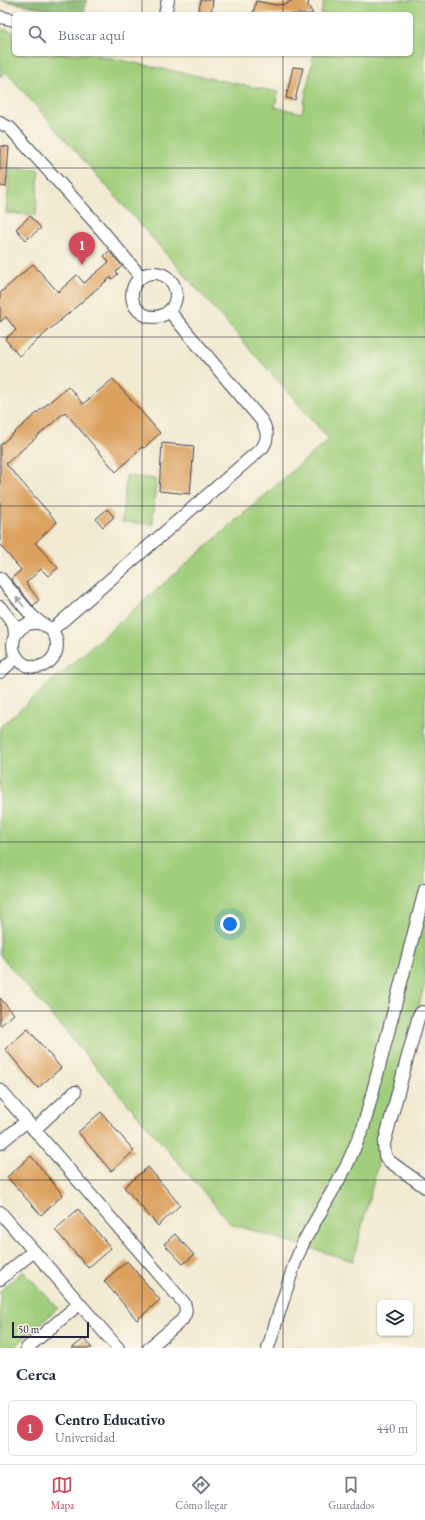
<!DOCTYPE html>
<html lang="es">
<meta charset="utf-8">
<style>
:root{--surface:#fff;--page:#f6f6f7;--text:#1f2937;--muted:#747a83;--line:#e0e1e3;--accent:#d1495b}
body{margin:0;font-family:"EB Garamond",serif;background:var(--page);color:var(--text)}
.controls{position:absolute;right:12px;bottom:12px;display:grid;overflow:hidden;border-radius:6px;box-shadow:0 1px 3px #0004}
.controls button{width:36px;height:36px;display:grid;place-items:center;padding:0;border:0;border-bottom:1px solid var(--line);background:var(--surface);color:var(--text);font:20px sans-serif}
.scale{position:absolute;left:12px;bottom:10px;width:77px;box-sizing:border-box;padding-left:4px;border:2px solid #22223b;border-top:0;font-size:11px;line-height:14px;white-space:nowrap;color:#22223b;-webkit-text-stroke:3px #fbf7ec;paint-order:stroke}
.you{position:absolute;left:230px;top:924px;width:14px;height:14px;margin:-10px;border:3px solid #fff;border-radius:50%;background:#1a73e8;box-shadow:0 0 0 6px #1a73e833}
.badge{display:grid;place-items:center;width:26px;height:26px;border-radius:50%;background:var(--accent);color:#fff;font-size:13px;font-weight:700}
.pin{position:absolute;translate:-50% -33px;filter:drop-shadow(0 1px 2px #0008)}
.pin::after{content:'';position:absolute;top:21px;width:14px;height:12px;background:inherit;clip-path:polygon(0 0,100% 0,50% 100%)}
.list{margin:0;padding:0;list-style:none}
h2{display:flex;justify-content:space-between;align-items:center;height:52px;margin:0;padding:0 16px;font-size:17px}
h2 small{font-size:13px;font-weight:400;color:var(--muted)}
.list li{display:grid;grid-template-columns:26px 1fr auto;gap:12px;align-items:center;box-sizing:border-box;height:56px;margin:0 8px 8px;padding:0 8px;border:1px solid var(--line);border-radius:6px}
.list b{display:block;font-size:15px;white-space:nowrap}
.list p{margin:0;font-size:13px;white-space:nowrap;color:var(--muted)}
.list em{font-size:13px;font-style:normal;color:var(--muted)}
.icon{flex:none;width:22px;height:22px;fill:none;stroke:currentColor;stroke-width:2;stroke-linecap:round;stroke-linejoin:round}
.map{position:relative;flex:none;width:425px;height:1348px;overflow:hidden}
.search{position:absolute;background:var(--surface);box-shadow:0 1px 3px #0004;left:12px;right:12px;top:12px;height:44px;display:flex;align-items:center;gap:10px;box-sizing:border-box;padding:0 14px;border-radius:6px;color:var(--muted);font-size:15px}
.sheet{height:116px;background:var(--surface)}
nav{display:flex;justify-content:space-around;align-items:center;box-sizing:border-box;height:56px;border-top:1px solid var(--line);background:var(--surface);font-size:11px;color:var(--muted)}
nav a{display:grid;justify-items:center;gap:2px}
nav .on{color:var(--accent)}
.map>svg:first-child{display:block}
</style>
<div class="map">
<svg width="425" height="1348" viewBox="0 0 425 1348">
<rect width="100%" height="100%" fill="#fbf7ec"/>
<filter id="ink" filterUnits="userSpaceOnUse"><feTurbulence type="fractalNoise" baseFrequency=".025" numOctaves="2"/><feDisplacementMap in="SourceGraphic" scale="8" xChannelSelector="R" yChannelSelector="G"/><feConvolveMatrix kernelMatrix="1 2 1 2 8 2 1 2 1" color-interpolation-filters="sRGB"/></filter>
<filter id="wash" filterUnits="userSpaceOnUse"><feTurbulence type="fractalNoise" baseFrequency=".012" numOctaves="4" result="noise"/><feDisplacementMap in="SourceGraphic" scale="16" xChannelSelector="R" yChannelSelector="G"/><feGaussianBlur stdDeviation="0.9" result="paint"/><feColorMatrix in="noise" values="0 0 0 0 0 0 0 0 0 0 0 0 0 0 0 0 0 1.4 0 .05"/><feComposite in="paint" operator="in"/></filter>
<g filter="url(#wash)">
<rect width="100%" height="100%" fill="#f1ead1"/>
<!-- green -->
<path fill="#a0ce7b" stroke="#61785b" d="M324,0H425V983L353,1261L231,1224L0,955V727L329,439L6,72L0,77V29L14,32V54H90L278,92L275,107L302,113L314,54H411V14H321Z
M10,168L39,170L36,215L6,213Z
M126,476L156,479L153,524L122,522Z
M23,1271L58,1308L13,1348H0V1291Z"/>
<!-- forest -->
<path fill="#80b16b" stroke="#516a53" d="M0,0H87L84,14H70Z"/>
<g id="blocks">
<!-- building -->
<path fill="#dca15e" d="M201,0H213L211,14H198Z
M293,0H309L308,5L313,14H253L256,1L276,5L286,4Z
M293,67L303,68L295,100L286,98Z
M0,146L9,147L6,187L0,186Z
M30,216L41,228L26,240L16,229Z
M109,251L122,266L116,272L118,274L112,279L111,277L99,287L19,356L5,339L16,330L6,317L0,322V293L33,264L58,292L77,275L84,283L109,262L104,256Z
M113,379L160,433L144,448L142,447L116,472L65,412L6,464L57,522L35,543L58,568L48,576L41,569L26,583L39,600L33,606L11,579L21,570L0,545V445L68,386L83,404Z
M162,443L194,446L190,494L159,491Z
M107,509L114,517L103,527L96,519Z
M0,998L14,1014L0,1026Z
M28,1029L61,1068L38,1088L5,1049Z
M101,1112L134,1151L111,1171L78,1132Z
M31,1156L63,1195L41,1215L7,1177Z
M148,1167L180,1205L158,1226L124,1187Z
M78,1209L111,1248L88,1268L55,1230Z
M175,1234L194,1255L183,1264L164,1244Z
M127,1261L160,1300L137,1320L104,1281Z
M84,1339L92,1348H72Z"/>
</g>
</g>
<g filter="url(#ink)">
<use href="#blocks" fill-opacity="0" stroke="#414052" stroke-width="1"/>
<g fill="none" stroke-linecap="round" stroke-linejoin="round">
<defs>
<path id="minor" d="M165,14L168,0
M0,17L14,20
M0,123L10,128L100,228L141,277
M132 295a22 22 0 1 1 44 0a22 22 0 1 1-44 0Z
M0,578L32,616L42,624
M0,607L14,625L15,636
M13 645a22 22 0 1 1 44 0a22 22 0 1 1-44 0Z
M52,630L263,447C269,437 267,431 262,421L169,311
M0,672L17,657
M425,1013L422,1012L419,1015L384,1144L385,1156L389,1161L425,1187
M0,1090L184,1303C187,1310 186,1314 182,1320L149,1348
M34,1130L75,1092
M0,1143L27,1121
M0,1212L118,1348
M0,1279L34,1251
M27,1348L79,1304
M268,1348L294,1265L304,1241L346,1167L363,1128L369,1106L425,890"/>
</defs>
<!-- minor casing -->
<use href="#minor" stroke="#414052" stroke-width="14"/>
<!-- minor -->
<use href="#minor" stroke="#fff" stroke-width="12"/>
</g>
<!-- one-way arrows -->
<defs><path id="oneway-shaft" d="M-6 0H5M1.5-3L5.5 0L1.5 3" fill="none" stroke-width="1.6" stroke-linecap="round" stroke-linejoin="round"/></defs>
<use stroke="#9c9ca7" href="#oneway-shaft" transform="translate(20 602) rotate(-130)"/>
</g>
<!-- grid -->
<path fill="none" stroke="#22223b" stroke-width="1" stroke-opacity="0.55" d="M142,0V14M283,0V14M142,54V1348M283,54V1348M0,168H425M0,337H425M0,506H425M0,674H425M0,842H425M0,1011H425M0,1180H425"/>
</svg>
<div class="controls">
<button><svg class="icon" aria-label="layers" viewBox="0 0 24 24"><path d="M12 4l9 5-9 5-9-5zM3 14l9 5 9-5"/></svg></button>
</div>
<div class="scale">50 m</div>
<div class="you"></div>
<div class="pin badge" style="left:82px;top:265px">1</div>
<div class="search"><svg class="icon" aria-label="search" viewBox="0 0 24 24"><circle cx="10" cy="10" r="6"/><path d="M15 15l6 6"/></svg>Buscar aquí</div>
</div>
<section class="sheet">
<h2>Cerca<small></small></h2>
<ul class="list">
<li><span class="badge">1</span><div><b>Centro Educativo</b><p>Universidad</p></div><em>440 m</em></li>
</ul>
</section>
<nav>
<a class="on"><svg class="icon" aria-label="map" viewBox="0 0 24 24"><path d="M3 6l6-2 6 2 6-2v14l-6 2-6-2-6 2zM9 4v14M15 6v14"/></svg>Mapa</a>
<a><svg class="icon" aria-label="directions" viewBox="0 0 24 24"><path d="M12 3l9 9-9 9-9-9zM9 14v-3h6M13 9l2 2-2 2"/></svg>Cómo llegar</a>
<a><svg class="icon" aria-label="saved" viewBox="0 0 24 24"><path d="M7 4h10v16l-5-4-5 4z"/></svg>Guardados</a>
</nav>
